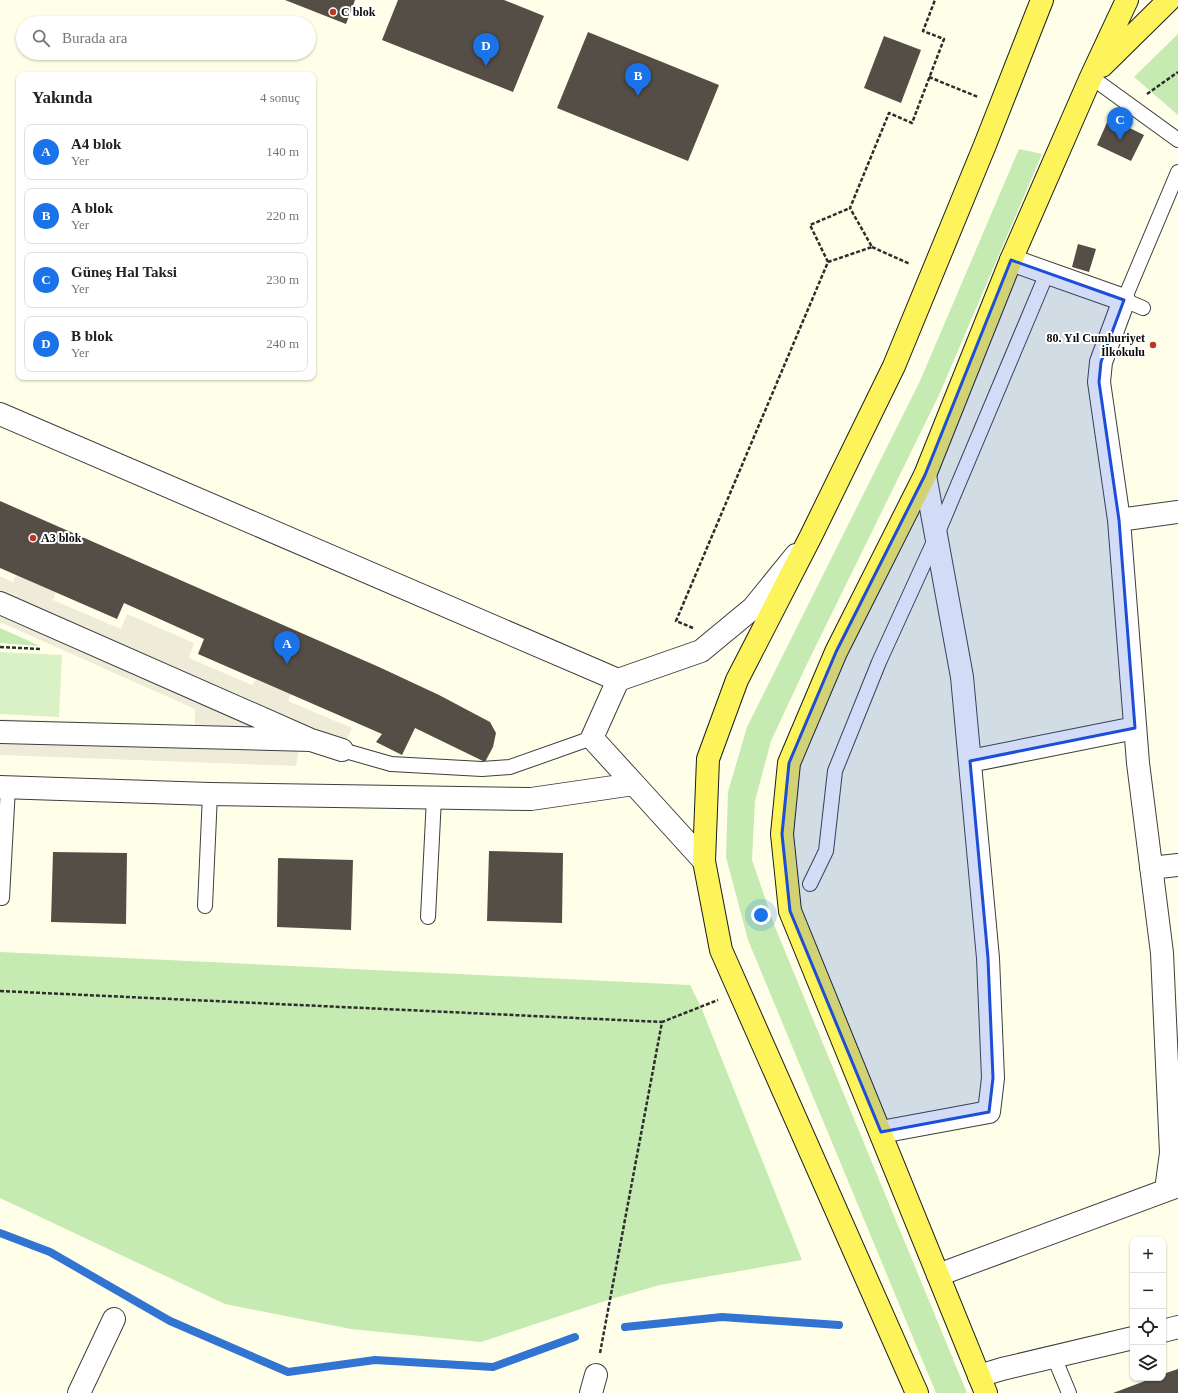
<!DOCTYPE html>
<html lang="tr">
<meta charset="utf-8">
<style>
:root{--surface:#fff;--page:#f2f2f2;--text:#222;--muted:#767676;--line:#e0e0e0;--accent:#1a73e8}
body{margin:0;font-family:"Times New Roman",serif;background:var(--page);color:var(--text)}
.controls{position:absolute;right:12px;bottom:12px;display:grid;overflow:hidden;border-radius:8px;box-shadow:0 1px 3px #0004}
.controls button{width:36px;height:36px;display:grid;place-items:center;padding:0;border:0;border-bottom:1px solid var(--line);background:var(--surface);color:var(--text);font:20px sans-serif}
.you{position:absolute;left:761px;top:915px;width:14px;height:14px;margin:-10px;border:3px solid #fff;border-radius:50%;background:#1a73e8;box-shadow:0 0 0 6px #1a73e833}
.badge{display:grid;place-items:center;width:26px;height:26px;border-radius:50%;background:var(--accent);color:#fff;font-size:13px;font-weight:700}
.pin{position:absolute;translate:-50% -33px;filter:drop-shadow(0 1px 2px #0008)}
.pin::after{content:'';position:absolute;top:21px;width:14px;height:12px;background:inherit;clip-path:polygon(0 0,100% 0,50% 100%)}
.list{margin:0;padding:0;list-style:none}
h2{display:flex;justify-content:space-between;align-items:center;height:52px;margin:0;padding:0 16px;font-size:17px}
h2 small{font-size:13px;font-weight:400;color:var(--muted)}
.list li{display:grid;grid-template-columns:26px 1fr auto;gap:12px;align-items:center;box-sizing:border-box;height:56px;margin:0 8px 8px;padding:0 8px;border:1px solid var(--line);border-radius:8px}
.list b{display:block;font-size:15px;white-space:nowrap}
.list p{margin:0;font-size:13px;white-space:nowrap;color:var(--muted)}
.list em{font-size:13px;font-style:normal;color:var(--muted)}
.icon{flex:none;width:22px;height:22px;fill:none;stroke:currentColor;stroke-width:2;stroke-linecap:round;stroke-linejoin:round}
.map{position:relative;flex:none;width:1178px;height:1393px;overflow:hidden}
.search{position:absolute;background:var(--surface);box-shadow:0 1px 3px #0004;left:16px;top:16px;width:300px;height:44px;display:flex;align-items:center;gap:10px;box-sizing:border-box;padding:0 14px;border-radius:22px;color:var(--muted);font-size:15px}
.panel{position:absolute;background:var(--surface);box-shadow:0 1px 3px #0004;left:16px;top:72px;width:300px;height:308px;border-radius:8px}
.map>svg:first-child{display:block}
</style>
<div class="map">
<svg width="1178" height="1393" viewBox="0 0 1178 1393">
<rect width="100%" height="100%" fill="#ffffe9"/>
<!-- green -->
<path fill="#c5eab2" d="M1178,34V115L1134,77Z
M1019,149L1042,154L939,395L806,666L771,741L755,801L752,860L775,927L967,1393H936L748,940L726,857L728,792L747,727L920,381Z
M0,628L40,646L0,643Z
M0,952L690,985L701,1007L802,1260L660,1285L611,1299L481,1342L351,1329L225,1304L0,1198Z"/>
<!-- pitch -->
<path fill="#d9f1c4" d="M0,652L62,655L59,717L0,714Z"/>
<!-- plaza -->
<path fill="#eeecd9" d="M16,575L56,592L53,600L121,629L127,614L194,643L189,658L252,685L256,679L291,694L288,701L352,728L338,760L299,748L296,766L0,755V719L195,726V709L0,622V576L13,582Z"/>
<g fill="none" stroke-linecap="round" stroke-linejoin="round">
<!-- stream -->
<path stroke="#3174d1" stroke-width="8" d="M0,1233L50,1252L170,1321L288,1372L375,1360L493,1367L575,1337
M625,1327L722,1317L839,1325"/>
</g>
<!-- building -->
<path fill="#544e47" d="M285,0H355L346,24Z
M398,0H504L544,16L513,92L382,40Z
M588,32L719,85L688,161L557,108Z
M884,36L921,50L901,103L864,88Z
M1109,118L1144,135L1131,161L1097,145Z
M1078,244L1096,249L1089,272L1072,267Z
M0,501L379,667L439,695L490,722L496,733L493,747L485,762L415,728L402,755L376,742L382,734L198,654L204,639L124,603L117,619L0,568Z
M489,851L563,853L562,923L487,921Z
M53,852L127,853L126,924L51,922Z
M278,858L353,860L351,930L277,927Z
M1178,1369V1393H1113L1153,1378H1163V1374Z"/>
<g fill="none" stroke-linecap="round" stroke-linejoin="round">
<defs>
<path id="service" d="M1091,77L1178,140
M1143,308L1124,300L1178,172
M342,750L391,764L482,769L510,767L592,738
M810,884L826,851L835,771L879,662L936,537L1047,273
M2,898L8,787
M205,906L210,794
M428,917L434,798
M1054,1357L1069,1393"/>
<path id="minor" d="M1011,260L1124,300L1101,362L1099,382L1119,520L1138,763L1162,953L1171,1153L1166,1190
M0,414L618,680L701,651L753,608L796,555
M1119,520L1178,512
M0,603L311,740L0,732
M618,680L592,738L634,784
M311,740L342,750
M970,761L1135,728
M0,787L210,794L531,799L634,784L704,861
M1151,868L1178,865
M881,1132L989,1112L993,1078L988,958L962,677L925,475
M938,1275L1178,1186
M1163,1331L1178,1327
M979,1376L1002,1369L1133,1338
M79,1393L114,1319
M591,1393L596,1375"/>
<path id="primary" d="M1102,66L1169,0
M917,1393L721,950L704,861L708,759L737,680L811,536L894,366L985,145L1042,0
M986,1393L790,911L782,834L789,763L836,652L925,475L1011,260L1091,77L1127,0"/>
</defs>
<!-- service casing -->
<use href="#service" stroke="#3e3e3e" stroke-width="16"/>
<!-- minor casing -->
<use href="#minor" stroke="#3e3e3e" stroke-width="24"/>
<!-- primary casing -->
<use href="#primary" stroke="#1c1c1c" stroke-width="24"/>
<!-- path -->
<path stroke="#2d2d2d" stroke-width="2.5" stroke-dasharray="4 2" stroke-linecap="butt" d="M929,77L978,97
M1147,94L1178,72
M872,247L910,264
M828,262L810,225L850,208
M693,628L676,621L828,262L872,247L850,208L889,113L912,123L944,39L923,31L935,0
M0,647L41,649
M0,991L662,1022
M600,1353L662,1022L718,1000"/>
<!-- service -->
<use href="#service" stroke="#fff" stroke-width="14"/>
<!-- minor -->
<use href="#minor" stroke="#fff" stroke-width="22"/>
<!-- primary -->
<use href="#primary" stroke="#fdf35b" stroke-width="22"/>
</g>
<!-- marked area -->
<path fill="#1d4ed8" fill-opacity="0.2" stroke="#1d4ed8" stroke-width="3" stroke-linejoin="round" d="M1011,260L1124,300L1101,362L1099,382L1119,520L1135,728L970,761L988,958L993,1078L989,1112L881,1132L790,911L782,834L789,763L836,652L925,475Z"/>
<!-- markers -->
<g fill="#be3520" stroke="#fff" stroke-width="1.5">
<circle cx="333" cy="12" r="4"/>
<circle cx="1153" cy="345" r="4"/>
<circle cx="33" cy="538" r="4"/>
</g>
<g text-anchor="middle" stroke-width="4" stroke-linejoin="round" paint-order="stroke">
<!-- poi labels -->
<g font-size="12" font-weight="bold" fill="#0b0b0b" stroke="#fff" text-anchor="start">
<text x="341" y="16">C blok</text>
<text x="1145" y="342" text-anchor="end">80. Yıl Cumhuriyet<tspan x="1145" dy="14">İlkokulu</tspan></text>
<text x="41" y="542">A3 blok</text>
</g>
</g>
</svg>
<div class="controls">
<button>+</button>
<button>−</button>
<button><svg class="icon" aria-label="locate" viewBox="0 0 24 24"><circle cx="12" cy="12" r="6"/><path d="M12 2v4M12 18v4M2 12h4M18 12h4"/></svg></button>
<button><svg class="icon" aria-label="layers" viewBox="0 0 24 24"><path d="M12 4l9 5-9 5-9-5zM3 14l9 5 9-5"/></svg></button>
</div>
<div class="you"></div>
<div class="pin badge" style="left:287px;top:664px">A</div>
<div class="pin badge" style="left:638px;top:96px">B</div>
<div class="pin badge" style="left:1120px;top:140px">C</div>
<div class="pin badge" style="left:486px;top:66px">D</div>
<div class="search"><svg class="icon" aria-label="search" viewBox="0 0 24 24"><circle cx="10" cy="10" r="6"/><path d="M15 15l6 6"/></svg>Burada ara</div>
<section class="panel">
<h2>Yakında<small>4 sonuç</small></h2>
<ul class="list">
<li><span class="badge">A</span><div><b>A4 blok</b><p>Yer</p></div><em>140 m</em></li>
<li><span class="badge">B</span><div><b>A blok</b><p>Yer</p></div><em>220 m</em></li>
<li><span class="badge">C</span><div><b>Güneş Hal Taksi</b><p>Yer</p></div><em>230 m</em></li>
<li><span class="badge">D</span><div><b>B blok</b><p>Yer</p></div><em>240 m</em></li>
</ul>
</section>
</div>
